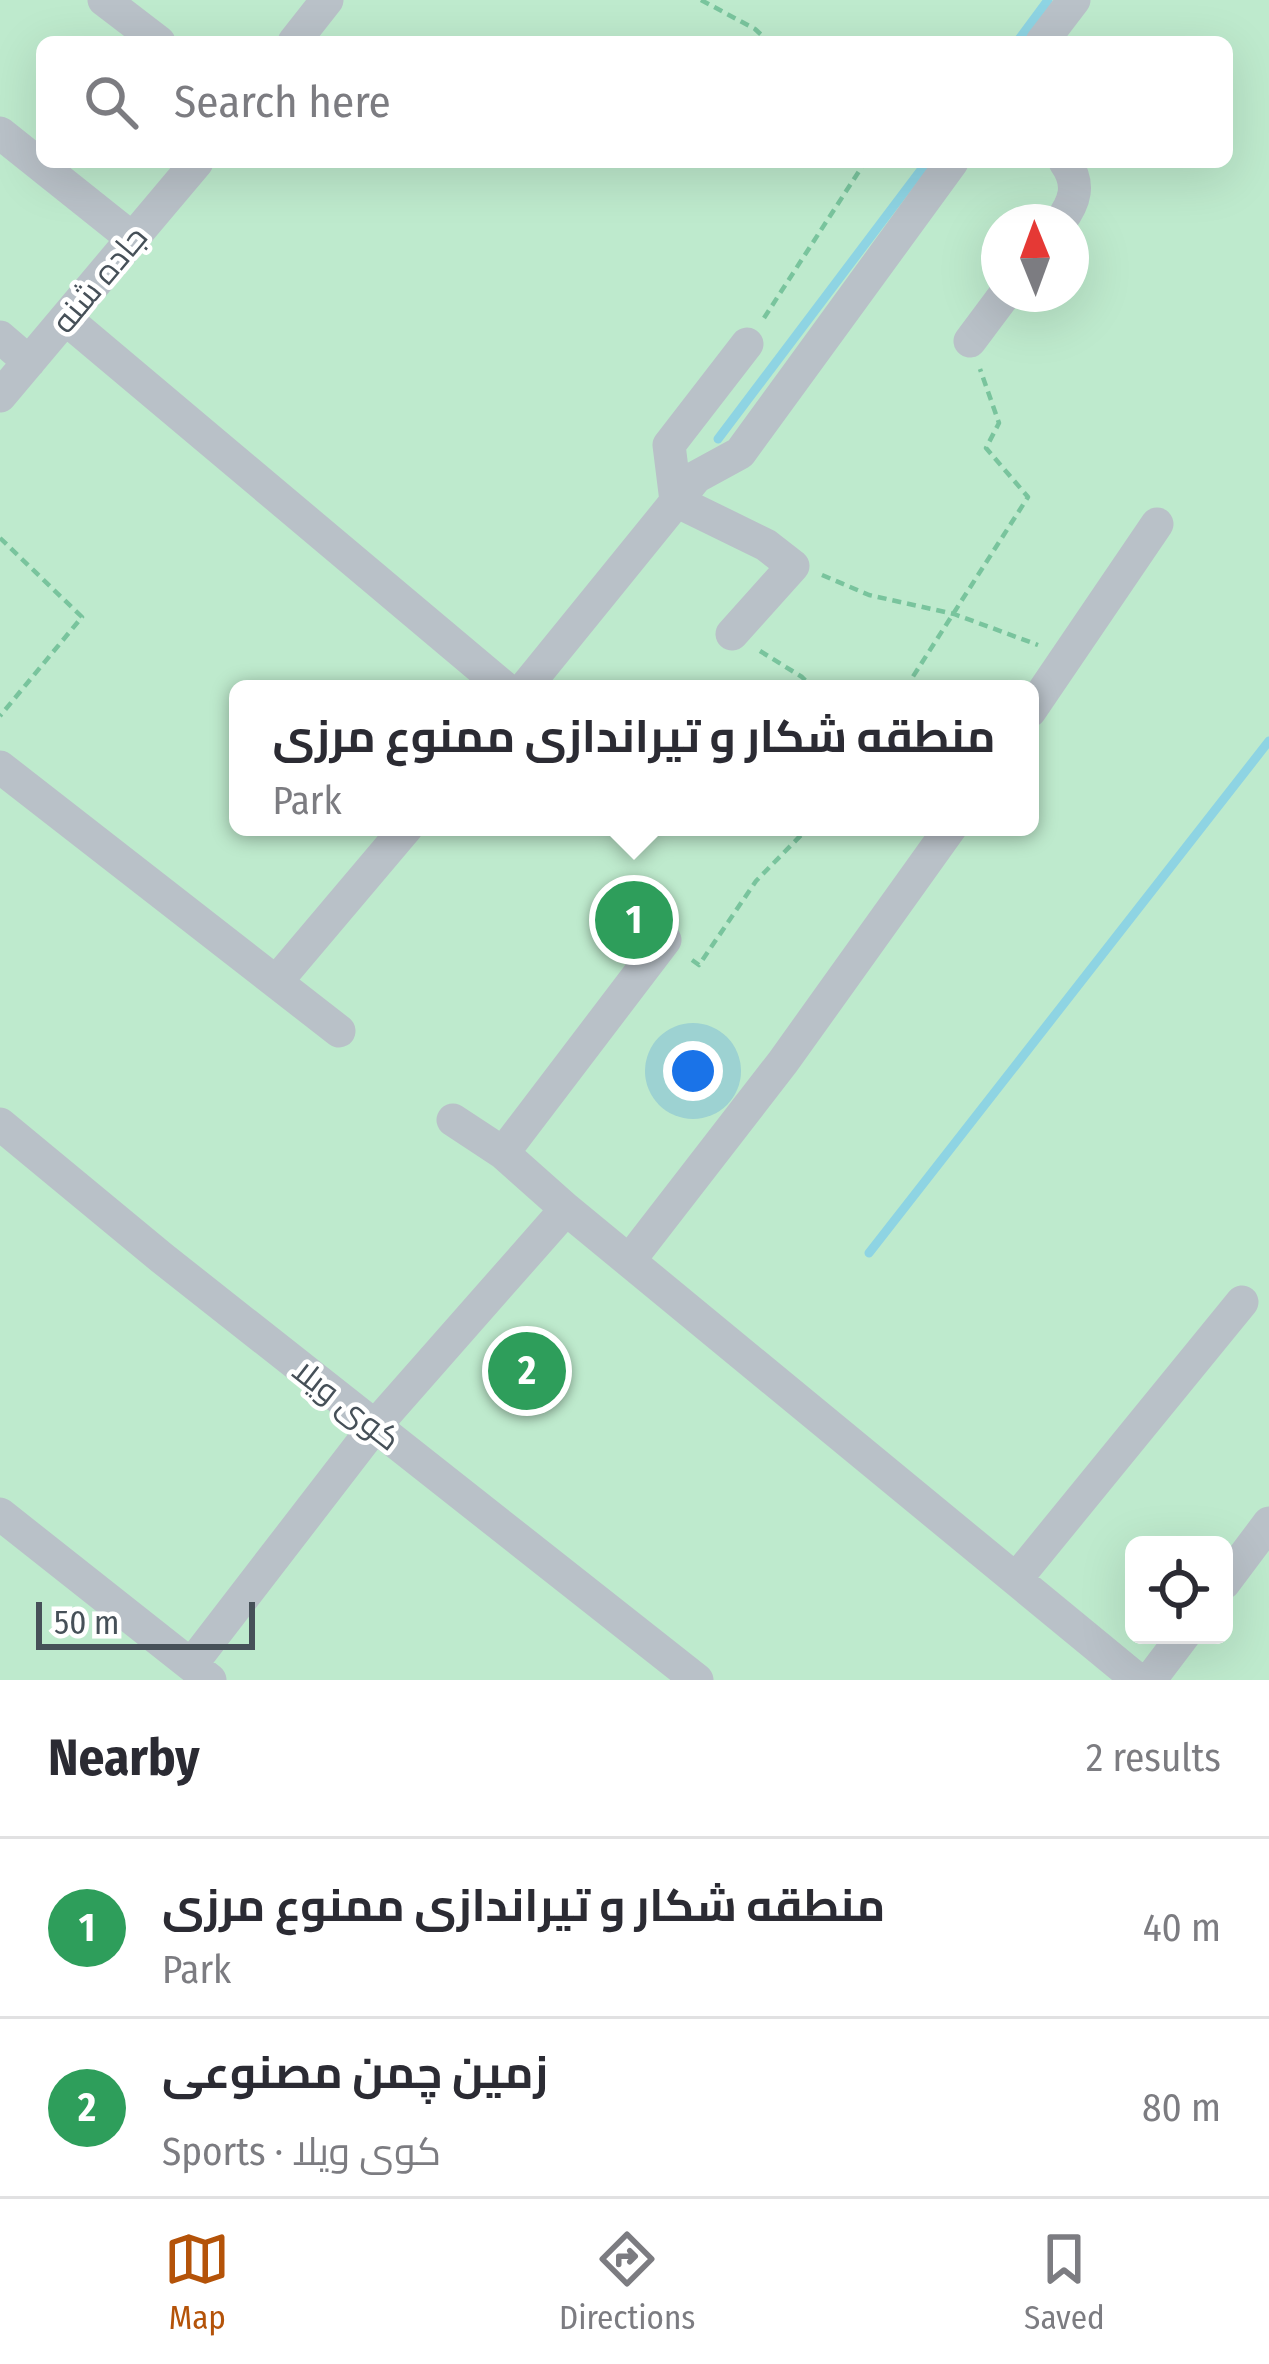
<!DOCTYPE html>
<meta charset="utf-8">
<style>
:root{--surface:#fff;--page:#f2f2f3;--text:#2b2b33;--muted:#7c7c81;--line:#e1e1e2;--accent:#b45309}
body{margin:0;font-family:"Fira Sans Condensed",Cairo,sans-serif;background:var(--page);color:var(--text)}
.controls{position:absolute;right:36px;bottom:36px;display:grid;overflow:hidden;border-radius:18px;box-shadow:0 12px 48px #0002}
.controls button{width:108px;height:108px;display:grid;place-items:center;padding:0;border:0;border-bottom:3px solid var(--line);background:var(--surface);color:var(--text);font:60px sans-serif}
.compass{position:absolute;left:981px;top:204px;width:108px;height:108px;border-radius:50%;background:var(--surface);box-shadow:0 12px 48px #0002;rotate:359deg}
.scale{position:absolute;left:36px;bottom:30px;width:219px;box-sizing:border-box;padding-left:12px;border:6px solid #465058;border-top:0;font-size:33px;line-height:42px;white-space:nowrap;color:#465058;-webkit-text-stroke:9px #fff;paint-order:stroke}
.you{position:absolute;left:693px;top:1071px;width:42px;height:42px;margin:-30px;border:9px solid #fff;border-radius:50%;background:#1a73e8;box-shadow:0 0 0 18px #1a73e833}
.badge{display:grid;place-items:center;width:78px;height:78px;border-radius:50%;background:var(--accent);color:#fff;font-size:39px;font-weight:700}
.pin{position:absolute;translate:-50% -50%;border:6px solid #fff;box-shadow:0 3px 12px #0006}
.popup{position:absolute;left:229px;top:680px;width:810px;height:156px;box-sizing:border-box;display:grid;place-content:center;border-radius:18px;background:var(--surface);filter:drop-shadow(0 3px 9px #0005);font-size:39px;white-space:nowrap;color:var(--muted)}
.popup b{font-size:45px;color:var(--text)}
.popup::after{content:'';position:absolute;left:50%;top:100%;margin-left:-24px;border:24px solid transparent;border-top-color:var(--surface)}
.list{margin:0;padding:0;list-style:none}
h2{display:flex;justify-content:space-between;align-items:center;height:156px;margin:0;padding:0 48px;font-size:51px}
h2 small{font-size:39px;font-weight:400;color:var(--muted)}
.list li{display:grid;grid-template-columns:78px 1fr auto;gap:36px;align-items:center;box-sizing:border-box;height:180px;padding:0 48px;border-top:3px solid var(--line)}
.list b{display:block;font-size:45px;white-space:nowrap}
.list p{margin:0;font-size:39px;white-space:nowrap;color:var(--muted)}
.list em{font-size:39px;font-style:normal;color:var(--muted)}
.icon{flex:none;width:66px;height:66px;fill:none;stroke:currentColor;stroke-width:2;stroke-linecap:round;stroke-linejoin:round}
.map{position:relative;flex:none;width:1269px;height:1680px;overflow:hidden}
.search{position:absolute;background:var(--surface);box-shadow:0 12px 48px #0002;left:36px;right:36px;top:36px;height:132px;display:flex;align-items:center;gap:30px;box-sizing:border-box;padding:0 42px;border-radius:18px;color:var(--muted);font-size:45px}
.sheet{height:516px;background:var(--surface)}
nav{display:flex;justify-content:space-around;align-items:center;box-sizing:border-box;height:168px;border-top:3px solid var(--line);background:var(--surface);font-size:33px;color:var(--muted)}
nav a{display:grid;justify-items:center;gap:6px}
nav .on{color:var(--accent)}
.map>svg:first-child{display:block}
</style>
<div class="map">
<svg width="1269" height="1680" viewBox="0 0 1269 1680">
<rect width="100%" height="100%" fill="#efecec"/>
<!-- green -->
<path fill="#beeacd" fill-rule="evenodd" d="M0,0H1269V1680H0ZM42,42H1227V162H42ZM999,222H1071V294H999ZM238,689H1030V827H238ZM1134,1545H1224V1635H1134Z"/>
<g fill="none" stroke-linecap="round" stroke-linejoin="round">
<!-- stream -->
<path stroke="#8ed4e3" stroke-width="9" d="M1017,42L1048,0
M718,439L927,162
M869,1253L1269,741"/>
<!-- path -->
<path stroke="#79c49d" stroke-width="4.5" stroke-dasharray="9 6" stroke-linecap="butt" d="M701,0L755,29L769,42
M764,318L865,162
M0,538L82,617L0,716
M822,575L869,595L954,614L1038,645
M760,651L802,677L814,689
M905,689L1028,497L986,448L999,423L980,369
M692,960L699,965L756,881L809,827"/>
<!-- minor -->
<path stroke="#b9c1c8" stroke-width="33" d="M104,0L159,42
M294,42L327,0
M1042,42L1074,0
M0,133L133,239
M1060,222C1075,202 1081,184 1065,162
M66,319L506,689
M0,337L29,362
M970,341L1005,294
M0,396L197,162
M732,634L793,566L766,545L676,501L669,445L747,344
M524,689L696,477L740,453L952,162
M1030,711L1157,524
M0,767L339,1031
M276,982L407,827
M453,1120L503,1153L566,1209L1138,1680
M0,1124L162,1258L697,1680
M503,1153L665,940
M629,1261L783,1062L951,827
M0,1514L210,1680
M1016,1579L1242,1302
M1224,1583L1269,1523
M191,1665L375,1426L566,1209
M1150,1680L1184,1635"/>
</g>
<g text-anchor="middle" stroke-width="9" stroke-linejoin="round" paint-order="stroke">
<!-- street labels -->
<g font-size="33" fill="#465058" stroke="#fff">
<text transform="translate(99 279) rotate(-50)" y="12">جاده شنه</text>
<text transform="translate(347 1404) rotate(38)" y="12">کوی ویلا</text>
</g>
</g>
</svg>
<div class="controls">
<button><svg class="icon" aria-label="locate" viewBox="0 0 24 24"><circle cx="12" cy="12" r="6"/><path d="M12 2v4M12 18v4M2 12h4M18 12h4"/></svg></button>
</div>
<svg class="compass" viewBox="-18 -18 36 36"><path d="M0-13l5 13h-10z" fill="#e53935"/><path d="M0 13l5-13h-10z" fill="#7c7c81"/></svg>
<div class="scale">50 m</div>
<div class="you"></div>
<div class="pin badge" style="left:634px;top:920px;background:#2e9e5b">1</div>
<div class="popup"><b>منطقه شکار و تیراندازی ممنوع مرزی</b>Park</div>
<div class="pin badge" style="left:527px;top:1371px;background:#2e9e5b">2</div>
<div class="search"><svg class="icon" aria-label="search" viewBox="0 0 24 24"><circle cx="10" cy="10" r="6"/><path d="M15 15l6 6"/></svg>Search here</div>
</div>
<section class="sheet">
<h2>Nearby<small>2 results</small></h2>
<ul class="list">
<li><span class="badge" style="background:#2e9e5b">1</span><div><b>منطقه شکار و تیراندازی ممنوع مرزی</b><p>Park</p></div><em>40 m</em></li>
<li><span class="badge" style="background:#2e9e5b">2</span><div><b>زمین چمن مصنوعی</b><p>Sports · کوی ویلا</p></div><em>80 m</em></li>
</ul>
</section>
<nav>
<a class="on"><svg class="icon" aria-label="map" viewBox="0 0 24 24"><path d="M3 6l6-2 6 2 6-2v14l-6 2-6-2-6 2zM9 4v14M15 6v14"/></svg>Map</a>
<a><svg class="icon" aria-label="directions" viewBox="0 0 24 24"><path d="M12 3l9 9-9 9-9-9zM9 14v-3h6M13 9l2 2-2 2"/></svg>Directions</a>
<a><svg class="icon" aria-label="saved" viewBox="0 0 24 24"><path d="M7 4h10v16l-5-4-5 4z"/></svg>Saved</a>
</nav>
